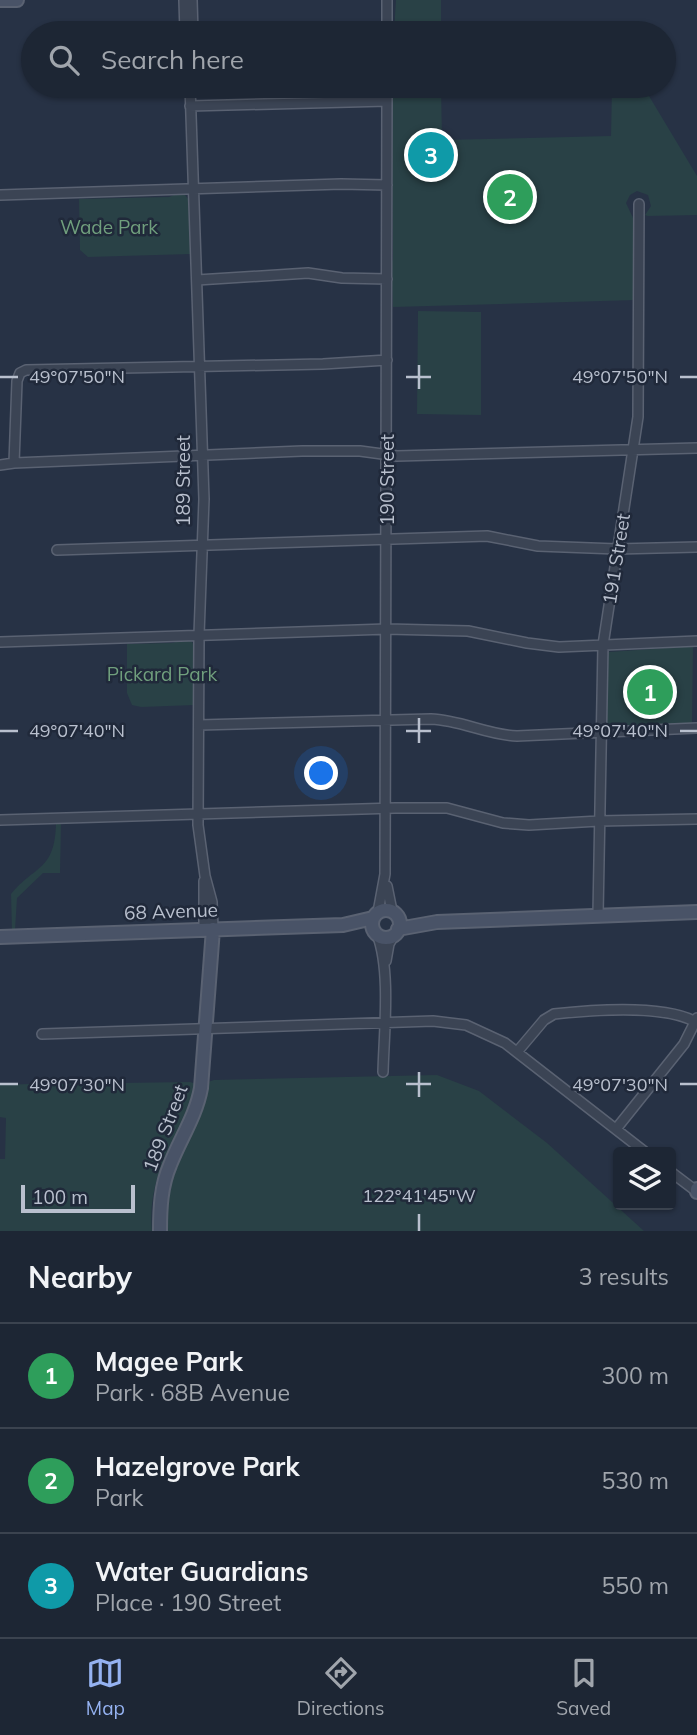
<!DOCTYPE html>
<meta charset="utf-8">
<style>
:root{--surface:#1d2634;--page:#252e3c;--text:#f1f3f6;--muted:#a0a5ac;--line:#3b434f;--accent:#95b2f1}
body{margin:0;font-family:Mulish,sans-serif;background:var(--page);color:var(--text)}
.controls{position:absolute;right:21px;bottom:21px;display:grid;overflow:hidden;border-radius:7px;box-shadow:0 2px 5px #0004}
.controls button{width:63px;height:63px;display:grid;place-items:center;padding:0;border:0;border-bottom:2px solid var(--line);background:var(--surface);color:var(--text);font:35px sans-serif}
.scale{position:absolute;left:21px;bottom:18px;width:114px;box-sizing:border-box;padding-left:7px;border:4px solid #b9c0ce;border-top:0;font-size:19px;line-height:24px;white-space:nowrap;color:#b9c0ce;-webkit-text-stroke:5px #20293a;paint-order:stroke}
.you{position:absolute;left:322px;top:774px;width:24px;height:24px;margin:-18px;border:5px solid #fff;border-radius:50%;background:#1a73e8;box-shadow:0 0 0 10px #1a73e833}
.badge{display:grid;place-items:center;width:46px;height:46px;border-radius:50%;background:var(--accent);color:#fff;font-size:23px;font-weight:700}
.pin{position:absolute;translate:-50% -50%;border:4px solid #fff;box-shadow:0 2px 7px #0006}
.list{margin:0;padding:0;list-style:none}
h2{display:flex;justify-content:space-between;align-items:center;height:91px;margin:0;padding:0 28px;font-size:30px}
h2 small{font-size:23px;font-weight:400;color:var(--muted)}
.list li{display:grid;grid-template-columns:46px 1fr auto;gap:21px;align-items:center;box-sizing:border-box;height:105px;padding:0 28px;border-top:2px solid var(--line)}
.list b{display:block;font-size:26px;white-space:nowrap}
.list p{margin:0;font-size:23px;white-space:nowrap;color:var(--muted)}
.list em{font-size:23px;font-style:normal;color:var(--muted)}
.icon{flex:none;width:38px;height:38px;fill:none;stroke:currentColor;stroke-width:2;stroke-linecap:round;stroke-linejoin:round}
.map{position:relative;flex:none;width:697px;height:1231px;overflow:hidden}
.search{position:absolute;background:var(--surface);box-shadow:0 2px 5px #0004;left:21px;right:21px;top:21px;height:77px;display:flex;align-items:center;gap:18px;box-sizing:border-box;padding:0 24px;border-radius:38px;color:var(--muted);font-size:26px}
.sheet{height:406px;background:var(--surface)}
nav{display:flex;justify-content:space-around;align-items:center;box-sizing:border-box;height:98px;border-top:2px solid var(--line);background:var(--surface);font-size:19px;color:var(--muted)}
nav a{display:grid;justify-items:center;gap:4px}
nav .on{color:var(--accent)}
.map>svg:first-child{display:block}
</style>
<div class="map">
<svg width="697" height="1231" viewBox="0 0 697 1231">
<rect width="100%" height="100%" fill="#273245"/>
<!-- green -->
<path fill="#294146" d="M396,0H441V33H394Z
M391,86H441L442,140L611,136L612,86H643L697,176V215L648,216L645,215L651,206L648,195L637,191L630,195L626,203L634,220L633,285L636,290V300L393,307L391,264L393,259Z
M176,194L185,195L189,200L191,254L88,257L80,250L79,199L169,197Z
M418,311L481,312V415L417,414Z
M186,639L192,642L195,648V705L141,707L132,705L127,693V644L172,643Z
M693,646L692,724L678,727L674,725L609,729L606,727L604,715L607,711L608,673C606,666 603,658 609,652Z
M61,822L60,873H43L17,898L15,930L12,931L11,894C35,865 55,871 56,823Z
M437,1075L479,1091L547,1143L644,1231H166C166,1214 166,1197 170,1181C179,1146 203,1119 208,1082L214,1080Z
M42,1079L51,1084L190,1082L196,1084C184,1139 146,1166 152,1231H0V1159H5L6,1118L0,1117V1085L30,1084Z"/>
<g fill="none" stroke-linecap="round" stroke-linejoin="round">
<defs>
<path id="street" d="M184,0L185,33
M192,0L193,33
M387,33V0
M190,86L204,499L199,635L198,825L205,876L212,902L213,929
M190,106L387,101
M0,195L341,184L387,185
M197,280L308,273L342,278L387,279
M14,463L17,381L20,373L26,370L323,364L387,360
M0,465L14,463L302,451H360L397,456L697,448
M57,550L487,536L538,546L617,549L697,547
M0,642L387,629L468,631L527,643L559,647L697,641
M199,725L431,719C461,720 487,735 517,736L697,728
M0,820L395,808H447L503,823L529,825L599,821L697,819
M387,886L392,911
M378,912L385,874L387,86
M598,915L603,645L638,417L639,204
M204,929V881
M377,934C391,970 384,1032 383,1072
M386,961L389,944L394,935
M42,1034L433,1021L466,1025L505,1043L645,1152
M517,1052L544,1020L554,1014C591,1010 660,1004 694,1021
M616,1129L684,1044L697,1018
M671,1172L696,1191"/>
<path id="secondary" d="M0,0H17
M372 924a14 14 0 1 1 28 0a14 14 0 1 1-28 0Z
M398,929L437,922L697,912
M0,937L343,925L373,918
M697,1189V1192
M160,1231C160,1208 161,1186 170,1165C180,1139 196,1116 201,1088L213,929"/>
</defs>
<!-- street casing -->
<use href="#street" stroke="#5a6272" stroke-width="12"/>
<!-- secondary casing -->
<use href="#secondary" stroke="#5a6272" stroke-width="16"/>
<!-- street -->
<use href="#street" stroke="#3b4454" stroke-width="9"/>
<!-- secondary -->
<use href="#secondary" stroke="#495367" stroke-width="12"/>
</g>
<!-- ticks -->
<path fill="none" stroke="#b9c0ce" stroke-width="2.5" d="M419,365V389M0,377H18M406,377H431M680,377H697M419,718V743M0,731H18M406,731H431M680,731H697M419,1072V1097M0,1084H18M406,1084H431M680,1084H697M419,1214V1231"/>
<g text-anchor="middle" stroke-width="5" stroke-linejoin="round" paint-order="stroke">
<!-- park labels -->
<g font-size="19" fill="#709f7d" stroke="#20293a">
<text x="109" y="234">Wade Park</text>
<text x="162" y="681">Pickard Park</text>
</g>
<!-- street labels -->
<g font-size="19" fill="#b9c0ce" stroke="#20293a">
<text transform="translate(387 480) rotate(-90)" y="7">190 Street</text>
<text transform="translate(183 481) rotate(-90)" y="7">189 Street</text>
<text transform="translate(616 559) rotate(-81)" y="7">191 Street</text>
<text transform="translate(171 911) rotate(-2)" y="7">68 Avenue</text>
<text transform="translate(165 1128) rotate(-69)" y="7">189 Street</text>
</g>
</g>
<g font-size="18" text-anchor="middle" fill="#b9c0ce" stroke="#20293a" stroke-width="5" stroke-linejoin="round" paint-order="stroke">
<text x="77" y="383">49°07'50"N</text>
<text x="620" y="383">49°07'50"N</text>
<text x="77" y="737">49°07'40"N</text>
<text x="620" y="737">49°07'40"N</text>
<text x="77" y="1091">49°07'30"N</text>
<text x="620" y="1091">49°07'30"N</text>
<text x="419" y="1202">122°41'45"W</text>
</g>
</svg>
<div class="controls">
<button><svg class="icon" aria-label="layers" viewBox="0 0 24 24"><path d="M12 4l9 5-9 5-9-5zM3 14l9 5 9-5"/></svg></button>
</div>
<div class="scale">100 m</div>
<div class="you"></div>
<div class="pin badge" style="left:650px;top:692px;background:#2e9e5b">1</div>
<div class="pin badge" style="left:510px;top:197px;background:#2e9e5b">2</div>
<div class="pin badge" style="left:431px;top:155px;background:#0f9aa8">3</div>
<div class="search"><svg class="icon" aria-label="search" viewBox="0 0 24 24"><circle cx="10" cy="10" r="6"/><path d="M15 15l6 6"/></svg>Search here</div>
</div>
<section class="sheet">
<h2>Nearby<small>3 results</small></h2>
<ul class="list">
<li><span class="badge" style="background:#2e9e5b">1</span><div><b>Magee Park</b><p>Park · 68B Avenue</p></div><em>300 m</em></li>
<li><span class="badge" style="background:#2e9e5b">2</span><div><b>Hazelgrove Park</b><p>Park</p></div><em>530 m</em></li>
<li><span class="badge" style="background:#0f9aa8">3</span><div><b>Water Guardians</b><p>Place · 190 Street</p></div><em>550 m</em></li>
</ul>
</section>
<nav>
<a class="on"><svg class="icon" aria-label="map" viewBox="0 0 24 24"><path d="M3 6l6-2 6 2 6-2v14l-6 2-6-2-6 2zM9 4v14M15 6v14"/></svg>Map</a>
<a><svg class="icon" aria-label="directions" viewBox="0 0 24 24"><path d="M12 3l9 9-9 9-9-9zM9 14v-3h6M13 9l2 2-2 2"/></svg>Directions</a>
<a><svg class="icon" aria-label="saved" viewBox="0 0 24 24"><path d="M7 4h10v16l-5-4-5 4z"/></svg>Saved</a>
</nav>
